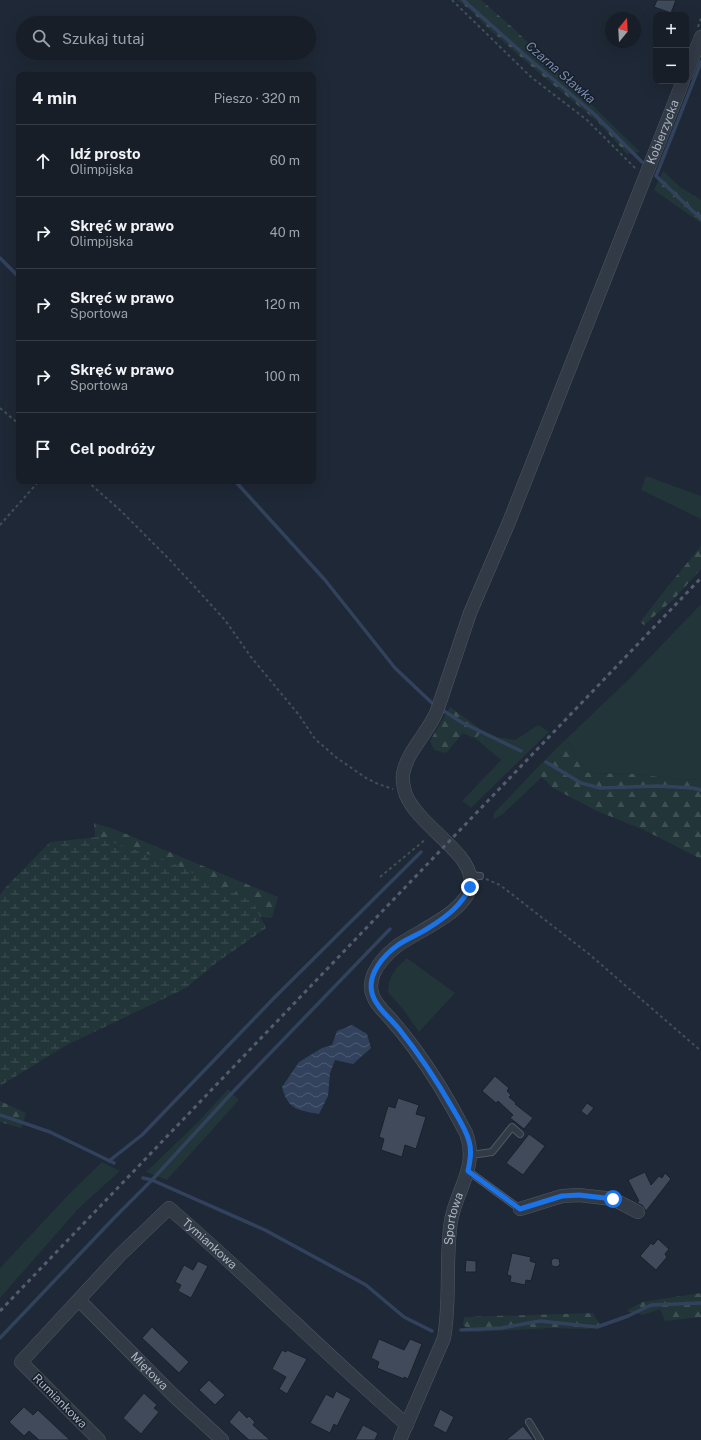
<!DOCTYPE html>
<html lang="pl">
<meta charset="utf-8">
<style>
:root{--surface:#171e28;--page:#242b34;--text:#f1f3f6;--muted:#9ea2a8;--line:#363c45}
body{margin:0;font-family:"Public Sans",sans-serif;background:var(--page);color:var(--text)}
.controls{position:absolute;right:12px;top:12px;display:grid;overflow:hidden;border-radius:8px;box-shadow:0 4px 16px #0002}
.controls button{width:36px;height:36px;display:grid;place-items:center;padding:0;border:0;border-bottom:1px solid var(--line);background:var(--surface);color:var(--text);font:20px sans-serif}
.compass{position:absolute;left:605px;top:12px;width:36px;height:36px;border-radius:50%;background:var(--surface);box-shadow:0 4px 16px #0002;rotate:18deg}
.stop{position:absolute;width:12px;height:12px;margin:-9px;border:3px solid #1a73e8;border-radius:50%;background:#fff}
.stop.end{background:#1a73e8;border-color:#fff;box-shadow:0 1px 4px #0008}
.list{margin:0;padding:0;list-style:none}
h2{display:flex;justify-content:space-between;align-items:center;height:52px;margin:0;padding:0 16px;font-size:17px}
h2 small{font-size:13px;font-weight:400;color:var(--muted)}
.list li{display:grid;grid-template-columns:26px 1fr auto;gap:12px;align-items:center;box-sizing:border-box;height:72px;padding:0 16px;border-top:1px solid var(--line)}
.list b{display:block;font-size:15px;white-space:nowrap}
.list p{margin:0;font-size:13px;white-space:nowrap;color:var(--muted)}
.list em{font-size:13px;font-style:normal;color:var(--muted)}
.icon{flex:none;width:22px;height:22px;fill:none;stroke:currentColor;stroke-width:2;stroke-linecap:round;stroke-linejoin:round}
.map{position:relative;flex:none;width:701px;height:1440px;overflow:hidden}
.search{position:absolute;background:var(--surface);box-shadow:0 4px 16px #0002;left:16px;top:16px;width:300px;height:44px;display:flex;align-items:center;gap:10px;box-sizing:border-box;padding:0 14px;border-radius:22px;color:var(--muted);font-size:15px}
.panel{position:absolute;background:var(--surface);box-shadow:0 4px 16px #0002;left:16px;top:72px;width:300px;height:412px;border-radius:8px}
.map>svg:first-child{display:block}
</style>
<div class="map">
<svg width="701" height="1440" viewBox="0 0 701 1440">
<defs>
<pattern id="forest-firs" width="22" height="20" patternUnits="userSpaceOnUse"><rect width="22" height="20" fill="#223538"/><path d="M5 1l3.5 6h-7zM16 11l3.5 6h-7z" fill="#3f5053"/></pattern>
<pattern id="wetland-marsh" width="20" height="14" patternUnits="userSpaceOnUse"><rect width="20" height="14" fill="#223538"/><path d="M1 5h8M5 5V1M11 12h8M15 12V8" fill="none" stroke="#3f5053"/></pattern>
<pattern id="water-waves" width="16" height="10" patternUnits="userSpaceOnUse"><rect width="16" height="10" fill="#32425d"/><path d="M0 5q4-4 8 0t8 0" fill="none" stroke="#4d5b73"/></pattern>
</defs>
<rect width="100%" height="100%" fill="#1f2836"/>
<!-- grass -->
<path fill="#223538" d="M646,476L701,496V519L641,490Z
M701,604V779L684,780L635,774L588,773L569,744L564,741L630,678Z
M538,725L549,732L471,808L462,801L501,760L476,739L482,730L497,737L515,740Z
M535,770L542,777L503,814L493,820L494,813Z
M407,958L455,993L419,1032L402,1008L388,992C389,975 395,969 407,958Z
M228,1089L239,1100L167,1180L146,1172L198,1122Z
M102,1162L120,1171L79,1208L0,1298V1268L70,1193Z"/>
<!-- forest -->
<path fill="url(#forest-firs)" d="M457,0H481L513,28L640,152L627,154L598,122L545,78L492,32L470,10Z
M663,171L680,187L701,200V223L654,190Z
M701,546V569L674,599L644,625L640,622L669,585Z
M450,707L482,730L476,739L463,733L446,753L434,750L430,741Z
M564,741L569,744L588,773L635,774L684,780L701,779V859L644,830L597,811L553,788L535,770Z
M94,823L114,829L278,897L272,918L252,916L96,846Z
M0,1101L26,1113L21,1128L0,1122Z
M701,1293V1317L665,1321L660,1309L643,1315L626,1311L642,1302Z
M593,1313L601,1327L586,1329L550,1328L472,1332L463,1325L464,1317Z"/>
<!-- wetland -->
<path fill="url(#wetland-marsh)" d="M98,837L168,861L253,902L266,928L216,963L186,988L65,1046L0,1086V895L6,887L50,842Z"/>
<!-- water -->
<path fill="url(#water-waves)" d="M352,1025L367,1034L371,1048L353,1064L335,1060L330,1073L328,1096L319,1114C298,1110 288,1110 282,1087L299,1062L322,1048L332,1045L337,1031Z"/>
<g fill="none" stroke-linecap="round" stroke-linejoin="round">
<!-- stream -->
<path stroke="#32425d" stroke-width="3.5" d="M463,0L528,58L594,114L642,162
M701,62L656,176L701,219
M0,258L19,277
M235,481L325,580L395,668L432,703
M444,711L461,722L521,751
M546,762L581,783L600,788L658,786L693,788L701,790
M0,1115L50,1132L114,1163
M109,1161L142,1135L274,998L421,852
M143,1178L152,1180L265,1230L366,1285L404,1317L432,1331
M461,1330L501,1328L540,1321L597,1327L628,1316L651,1305L701,1303
M0,1338L115,1217L152,1180L230,1095L390,929"/>
</g>
<!-- building -->
<path fill="#404a5b" stroke="#1a212d" d="M657,0H676L671,13L654,7Z
M495,1076L509,1088L507,1091L511,1095L509,1097L516,1103L515,1104L533,1118L524,1129L510,1118L513,1115L498,1101L496,1103L482,1091Z
M398,1098L419,1105L416,1114L426,1117L416,1149L405,1145L402,1157L381,1150L384,1139L379,1137L388,1106L395,1108Z
M587,1103L594,1108L587,1116L581,1111Z
M529,1134L545,1146L523,1175L506,1163Z
M645,1172L651,1185L659,1176L662,1178L665,1173L671,1179L646,1211L642,1205L637,1203L639,1201L628,1180Z
M658,1239L669,1249L665,1254L667,1257L656,1270L640,1256L651,1243L653,1245Z
M512,1253L531,1257L530,1261L536,1263L531,1281L526,1280L525,1285L510,1282L511,1276L507,1275Z
M554,1258L559,1259L560,1264L557,1267L552,1266L551,1261Z
M466,1260L476,1261V1272H465Z
M198,1261L208,1266L191,1298L178,1291L181,1285L175,1282L184,1265L193,1270Z
M152,1327L189,1362L179,1373L142,1338Z
M379,1339L404,1350L410,1339L422,1344L408,1379L404,1377V1379L377,1368L379,1362L371,1358Z
M282,1350L286,1352L287,1350L307,1359L287,1394L279,1389L286,1377L272,1369Z
M209,1380L225,1395L215,1405L199,1390Z
M336,1391L351,1399L337,1426L334,1424L330,1433L310,1423L326,1394L333,1398Z
M144,1393L157,1405L154,1408L159,1412L141,1434L123,1418Z
M24,1407L33,1415L38,1410L70,1440H39L29,1431L24,1436L9,1422Z
M440,1409L454,1417L446,1433L433,1426Z
M239,1410L247,1418L249,1416L255,1422L253,1425L270,1440H249L229,1422Z
M363,1425L378,1433L375,1440H355Z
M523,1426L534,1440H506L516,1432Z"/>
<g fill="none" stroke-linecap="round" stroke-linejoin="round">
<defs>
<path id="service" d="M470,875L480,876
M471,1155L492,1152L512,1127L520,1134
M468,1171L520,1209
M529,1422L540,1440"/>
<g id="minor">
<path d="M686,75L701,37"/>
<path d="M520,1209L562,1196L579,1195L613,1199L638,1212"/>
<path id="s1" d="M79,1300L172,1394L222,1440"/>
<path id="s2" d="M99,1440L21,1362L120,1255L169,1208C251,1278 326,1355 407,1425"/>
<path id="s3" d="M400,1440L444,1338C451,1299 445,1260 451,1221C456,1190 479,1167 466,1133C451,1104 434,1075 414,1048C406,1037 397,1026 388,1016C382,1010 376,1004 373,996C370,989 371,980 374,973C379,962 388,953 397,946C417,931 473,910 471,880C468,850 419,826 406,795C404,789 402,781 403,774C407,751 428,733 437,711L470,613L509,522L683,81"/>
</g>
</defs>
<!-- service casing -->
<use href="#service" stroke="#505764" stroke-width="8"/>
<!-- minor casing -->
<use href="#minor" stroke="#505764" stroke-width="14"/>
<!-- path -->
<path stroke="#3e5154" stroke-width="2" stroke-dasharray="3 3" stroke-linecap="butt" d="M452,0L531,77L587,120L636,169
M698,27L701,18
M0,408L19,424
M87,481L121,511L171,561L225,620L251,657L299,715L315,739L337,758L366,778L378,784L393,789
M0,525L39,481
M380,877L426,839
M486,879L500,885L589,954L701,1051"/>
<!-- service -->
<use href="#service" stroke="#323a46" stroke-width="6"/>
<!-- minor -->
<use href="#minor" stroke="#323a46" stroke-width="13"/>
<!-- rail -->
<path stroke="#545d6d" stroke-width="3" stroke-dasharray="4 4" stroke-linecap="butt" d="M0,1311L701,578"/>
</g>
<g fill="none" stroke-linecap="round" stroke-linejoin="round">
<!-- route -->
<path stroke="#1a73e8" stroke-width="5" d="M470,887C462,905 446,917 430,927C420,934 408,938 398,945C384,955 367,974 372,993C375,1006 390,1018 399,1029C419,1054 437,1081 453,1109C459,1119 466,1130 469,1141C472,1151 470,1161 468,1171L520,1209L562,1196L579,1195L613,1199"/>
</g>
<g text-anchor="middle" stroke-width="3" stroke-linejoin="round" paint-order="stroke">
<!-- street labels -->
<g font-size="12" fill="#acb4c3" stroke="#181f2a">
<text dy="4" stroke="none"><textPath href="#s3" startOffset="1472">Kobierzycka</textPath></text>
<text dy="4" stroke="none"><textPath href="#s3" startOffset="231">Sportowa</textPath></text>
<text dy="4" stroke="none"><textPath href="#s2" startOffset="378">Tymiankowa</textPath></text>
<text dy="4" stroke="none"><textPath href="#s1" startOffset="100">Miętowa</textPath></text>
<text transform="translate(60 1401) rotate(45)" y="4">Rumiankowa</text>
</g>
<!-- water labels -->
<g font-size="13" font-style="italic" fill="#7489ac" stroke="#181f2a">
<text transform="translate(561 72) rotate(41)" y="5">Czarna Sławka</text>
</g>
</g>
</svg>
<div class="controls">
<button>+</button>
<button>−</button>
</div>
<svg class="compass" viewBox="-18 -18 36 36"><path d="M0-13l5 13h-10z" fill="#e53935"/><path d="M0 13l5-13h-10z" fill="#9ea2a8"/></svg>
<div class="stop" style="left:613px;top:1199px"></div>
<div class="stop end" style="left:470px;top:887px"></div>
<div class="search"><svg class="icon" aria-label="search" viewBox="0 0 24 24"><circle cx="10" cy="10" r="6"/><path d="M15 15l6 6"/></svg>Szukaj tutaj</div>
<section class="panel">
<h2>4 min<small>Pieszo · 320 m</small></h2>
<ul class="list">
<li><svg class="icon" aria-label="ahead" viewBox="0 0 24 24"><path d="M12 20V5M6 11l6-6 6 6"/></svg><div><b>Idź prosto</b><p>Olimpijska</p></div><em>60 m</em></li>
<li><svg class="icon" aria-label="right" viewBox="0 0 24 24"><path d="M7 20v-9h11M14 6l5 5-5 5"/></svg><div><b>Skręć w prawo</b><p>Olimpijska</p></div><em>40 m</em></li>
<li><svg class="icon" aria-label="right" viewBox="0 0 24 24"><path d="M7 20v-9h11M14 6l5 5-5 5"/></svg><div><b>Skręć w prawo</b><p>Sportowa</p></div><em>120 m</em></li>
<li><svg class="icon" aria-label="right" viewBox="0 0 24 24"><path d="M7 20v-9h11M14 6l5 5-5 5"/></svg><div><b>Skręć w prawo</b><p>Sportowa</p></div><em>100 m</em></li>
<li><svg class="icon" aria-label="arrive" viewBox="0 0 24 24"><path d="M6 21V4h12l-3 4 3 4H6"/></svg><div><b>Cel podróży</b></div></li>
</ul>
</section>
</div>
